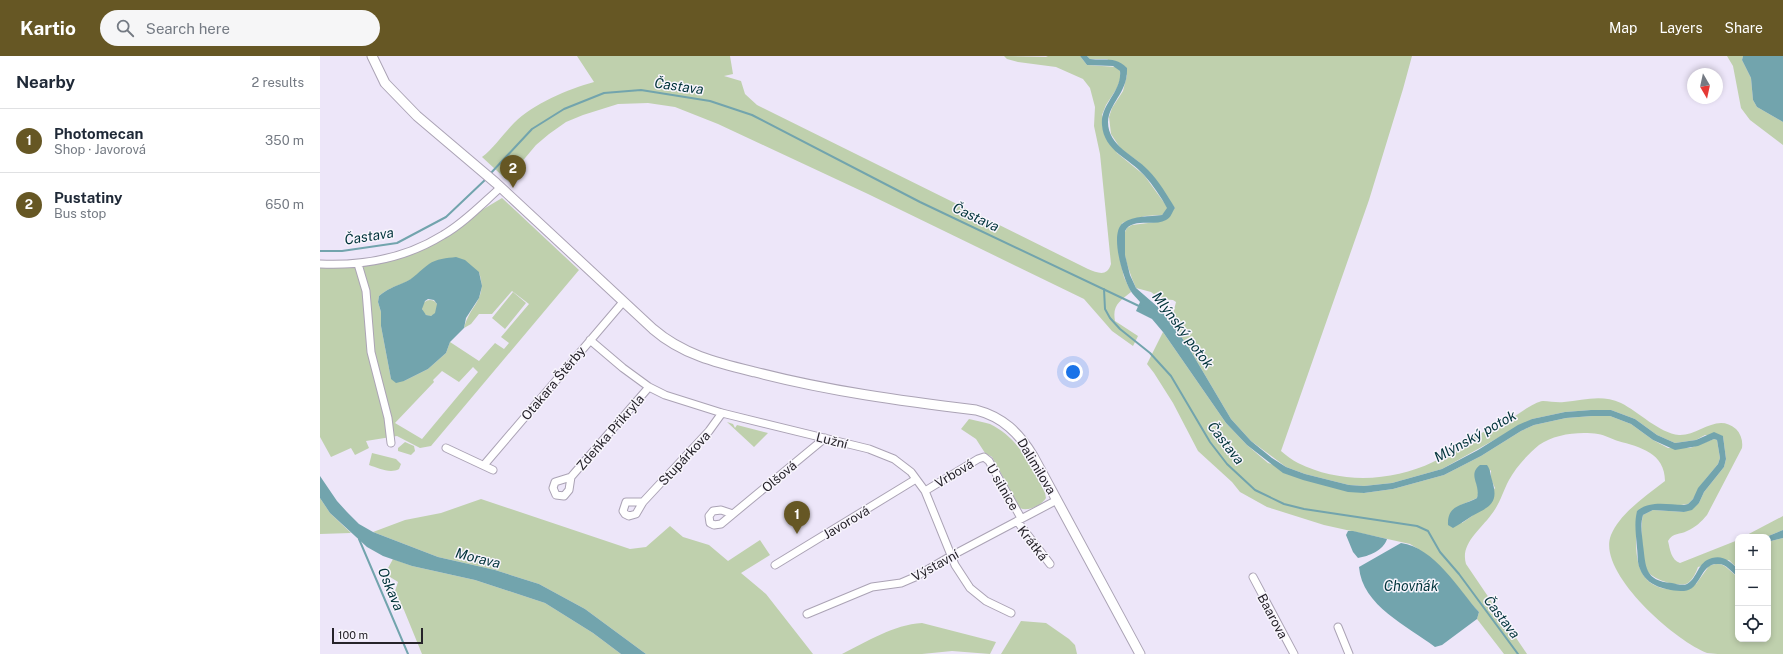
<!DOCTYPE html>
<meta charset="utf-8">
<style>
:root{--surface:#fff;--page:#f6f6f7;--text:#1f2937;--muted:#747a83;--line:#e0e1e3;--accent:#665724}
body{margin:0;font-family:"Public Sans",sans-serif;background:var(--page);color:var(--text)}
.controls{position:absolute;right:12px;bottom:12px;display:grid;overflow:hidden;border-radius:8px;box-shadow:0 2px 6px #0003}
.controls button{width:36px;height:36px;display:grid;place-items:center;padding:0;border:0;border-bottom:1px solid var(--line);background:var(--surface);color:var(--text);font:20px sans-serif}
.compass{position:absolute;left:1367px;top:12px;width:36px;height:36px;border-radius:50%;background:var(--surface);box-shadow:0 2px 6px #0003;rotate:171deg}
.scale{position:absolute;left:12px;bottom:10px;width:91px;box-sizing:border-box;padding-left:4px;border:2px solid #26232a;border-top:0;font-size:11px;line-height:14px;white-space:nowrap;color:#26232a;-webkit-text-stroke:3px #f8f5fd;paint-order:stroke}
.you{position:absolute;left:753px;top:316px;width:14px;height:14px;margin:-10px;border:3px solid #fff;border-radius:50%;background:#1a73e8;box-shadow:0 0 0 6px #1a73e833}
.badge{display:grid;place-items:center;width:26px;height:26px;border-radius:50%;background:var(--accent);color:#fff;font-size:13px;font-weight:700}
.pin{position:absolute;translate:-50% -33px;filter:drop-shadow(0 1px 2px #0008)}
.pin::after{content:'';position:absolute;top:21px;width:14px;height:12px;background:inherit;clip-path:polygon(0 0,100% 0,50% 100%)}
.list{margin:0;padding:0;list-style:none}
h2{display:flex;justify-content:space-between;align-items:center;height:52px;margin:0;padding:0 16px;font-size:17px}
h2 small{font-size:13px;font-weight:400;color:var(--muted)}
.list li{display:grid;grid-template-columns:26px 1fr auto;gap:12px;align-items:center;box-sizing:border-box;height:64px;padding:0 16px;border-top:1px solid var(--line)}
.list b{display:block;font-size:15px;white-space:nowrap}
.list p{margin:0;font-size:13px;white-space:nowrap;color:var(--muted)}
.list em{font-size:13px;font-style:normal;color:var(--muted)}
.icon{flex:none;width:22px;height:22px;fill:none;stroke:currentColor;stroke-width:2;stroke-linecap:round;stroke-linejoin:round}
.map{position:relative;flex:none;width:1463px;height:598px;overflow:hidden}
header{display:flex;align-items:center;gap:24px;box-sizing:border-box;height:56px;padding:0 20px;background:var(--accent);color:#fff}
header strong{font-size:19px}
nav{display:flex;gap:22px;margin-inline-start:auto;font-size:14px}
.search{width:280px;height:36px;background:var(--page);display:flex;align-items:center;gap:10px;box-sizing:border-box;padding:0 14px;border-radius:22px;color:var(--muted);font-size:15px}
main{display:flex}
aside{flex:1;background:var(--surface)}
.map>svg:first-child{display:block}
</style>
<header>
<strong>Kartio</strong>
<div class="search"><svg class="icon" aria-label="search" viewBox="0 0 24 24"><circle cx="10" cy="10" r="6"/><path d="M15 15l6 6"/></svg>Search here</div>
<nav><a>Map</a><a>Layers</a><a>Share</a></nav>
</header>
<main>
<aside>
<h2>Nearby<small>2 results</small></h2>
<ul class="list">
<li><span class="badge">1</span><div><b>Photomecan</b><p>Shop · Javorová</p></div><em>350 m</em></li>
<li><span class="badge">2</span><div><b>Pustatiny</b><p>Bus stop</p></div><em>650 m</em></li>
</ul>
</aside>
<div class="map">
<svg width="1463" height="598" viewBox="0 0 1463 598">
<rect width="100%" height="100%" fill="#ede6f9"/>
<!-- green -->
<path fill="#bfd0ad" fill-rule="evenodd" d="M257,0H410L413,18L404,20L421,25L425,38L437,49L768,213C778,217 787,221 791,208L780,98L774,70L775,51L770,32L763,23L736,11L698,6L687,3L684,0L726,1L728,0H760L767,9L797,11L800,15V24L797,32L786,49L782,59L797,97L824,119L848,152L842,159L825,160L802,167L799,199L804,221L811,236C800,245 792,249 795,265L818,280L813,290L792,275L764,243L548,138L398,68L355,51L328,47L298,48L263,59L246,66L229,78L216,89L195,114L189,126L162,101C174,92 183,78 194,67C213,48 248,33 274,26Z
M767,0H1092L1083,33L1049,144L961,395C966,399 972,404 978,407C1020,428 1072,426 1113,406C1123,402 1129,394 1137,388C1149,379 1165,377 1178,370C1190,365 1212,346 1223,345C1230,345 1237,347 1244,346C1264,344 1282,338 1301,347C1319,356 1339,377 1359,379C1379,380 1397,356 1416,373C1421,378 1423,385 1422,392L1387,459C1381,466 1376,471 1367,475C1360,479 1353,476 1348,485C1350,493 1351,504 1360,507L1418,484V513L1409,504L1378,511C1376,517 1373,523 1368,527C1360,532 1334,524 1328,516C1322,508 1320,469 1323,459L1333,454L1364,456L1379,447L1384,436L1404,411L1406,403L1403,380L1385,379L1376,384L1355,387L1337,379L1315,363L1291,354H1271L1245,356L1212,363L1122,413L1072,427L1044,430L1029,429L985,418L966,411L931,385L911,363L869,292L851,266L856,246L853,244L840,243L831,236L816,232C810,218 797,186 807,172L812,169L836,166L855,152L819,106L801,93L791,78L789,61L792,52L803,35L807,19L787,3H770Z
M1407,0H1423L1422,4L1431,22L1433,44L1437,51L1463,66V89L1430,64L1421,52L1413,10Z
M182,142L259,214L111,390L100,392L77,380L46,385L49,392L35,399L31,392L11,401L0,381V210L83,201ZM110,208L159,216C168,244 150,248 144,272L151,268L159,258H172L192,235L209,248L181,281L189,287L184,293L175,287L159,305L130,286L126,297L108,313L84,325L71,323L61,270V256L58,246L59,240C68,233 73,231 84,227C94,223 102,215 110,208ZM153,311L158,316L102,383L75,367L114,326L113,324L122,315L139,326Z
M193,236L206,247L185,273L172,262Z
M102 252a8 8 0 1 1 16 0a8 8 0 1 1-16 0Z
M843,276L906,367L927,389L948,407L1044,437L1073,433L1124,419L1161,400L1201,375L1214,369L1246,362L1272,360H1290L1311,368L1333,384L1348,392H1370L1394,383L1397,384L1400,402L1398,408L1384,425L1373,443L1368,448L1317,455C1317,483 1308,526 1346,533C1354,534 1368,529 1376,528L1389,510C1405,504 1406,513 1418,521V583H1448V487L1451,485L1463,482V598C1445,598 1426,598 1408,598C1402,598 1393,598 1387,597C1355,585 1276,516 1291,479C1301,456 1326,440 1345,425C1345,397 1320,391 1298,385C1292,383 1285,379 1278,378C1260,375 1234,378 1219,389C1208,398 1196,411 1189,424C1183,435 1180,448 1171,459C1160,474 1140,488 1146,508L1207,598H1184L1157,563L1159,556C1135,530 1122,507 1090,488L1004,469L947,451L920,436L912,426L878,395L853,347L834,317L827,308ZM1171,414V423L1175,432L1152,460L1142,467L1141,449L1157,442L1159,435L1156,426Z
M649,363C656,365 664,366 670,368C699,382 711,410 725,437L726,442C722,449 708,456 700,452L672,401L665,397L656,383L641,373Z
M407,366L413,368L415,372L417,369L448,377L434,391Z
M85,386L94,390L95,395L91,399L78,395V392Z
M52,397L76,403L81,408L79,413C70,418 58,412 49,409Z
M0,442L10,457L31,477L0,478Z
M161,443L310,493L326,491L350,470L363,481L389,489L408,505L440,484L450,499L421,517L446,538L493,598H326L265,553L219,528L175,514L118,501L53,476L85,464L121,457Z
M1463,460V474L1446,481H1423Z
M73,503L92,510L155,524L225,547L273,577L301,598H102L84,554L77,540L75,535L78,526L67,519V514Z
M701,565L726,567L749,583L755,589L757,598H681Z
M602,567L676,586L670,598L632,595L602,598H522C548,585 573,569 602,567Z"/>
<!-- water -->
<path fill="#72a4ad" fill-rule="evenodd" d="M760,0H767L770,3C785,5 795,0 807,12C808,37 789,46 788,66C788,90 814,99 828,114C839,125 847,139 855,152C852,156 851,162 846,164C834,171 813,161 805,175V199L810,219L816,232L839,252L851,266L869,292L911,363L931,385L952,402L966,411L985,418L1029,429L1044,430L1072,427L1122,413L1158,394L1198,369L1212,363L1245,356L1271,354H1291L1315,363L1337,379L1355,387L1376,384L1394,376L1403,380L1406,403L1404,411L1384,436L1379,447L1372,454L1364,456L1333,454L1323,459C1320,469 1322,478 1323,489C1326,510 1324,525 1352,527C1356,528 1363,530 1367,528C1378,522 1377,506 1392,502C1403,499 1410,505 1418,513V521C1411,516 1407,508 1398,508C1380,507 1381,534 1364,535C1347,535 1326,530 1320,513C1317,506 1318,499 1317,492C1316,478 1314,468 1317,455C1331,444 1347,449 1364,449L1368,448L1373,443L1378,432L1398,408L1400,402L1397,384L1394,383L1378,390L1355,394L1333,384L1311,368L1290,360H1272L1246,362L1214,369L1201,375L1161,400L1124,419L1073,433L1044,437L1028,436L983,424L963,417L927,389L906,367L843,276L832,263L816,255L820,246C817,242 813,239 810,234C803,221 789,177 803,167C814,159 830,161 842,159L847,152C841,141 833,129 824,119C809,102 784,95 782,69C780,48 802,36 800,15L793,10L767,9Z
M1423,0H1463V66L1437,51L1433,44L1431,22L1422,4Z
M136,201L145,204L159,216L162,230L159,242L146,262L144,272L130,286L126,297L108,313L84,325L76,327L71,323L61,270V256L58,246L59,240C68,233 73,231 83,227C94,223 100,214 109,208C116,203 127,202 136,201ZM108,243L114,244L117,248L115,257L111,260L106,259L102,253L105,245Z
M1160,409H1167C1171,415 1170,418 1172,424C1179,447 1171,450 1152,460C1146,464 1140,468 1133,472L1128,469C1127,448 1143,450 1157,442C1161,428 1147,419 1160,409Z
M0,420L17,445L27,456L39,468L53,476L118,501L175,514L219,528L265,553L326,598H301L273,577L225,547L155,524L92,510L63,500L47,491L10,457L0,442Z
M1463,474V482L1451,485L1448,487V481H1446Z
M1028,475H1033L1067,483C1063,495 1049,500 1038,502L1033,496L1026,479Z
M1081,487C1114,491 1139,534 1159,556L1157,563L1122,589L1115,591C1088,570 1042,550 1039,511Z"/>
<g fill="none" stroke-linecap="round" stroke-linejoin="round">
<!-- stream -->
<path stroke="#72a4ad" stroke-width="2" d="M170,118L212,73L244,53L284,37L321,34L390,45L432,59L600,146L821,251
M0,195H22L77,187L126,161L166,123
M784,233L785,253L790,262L800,273L830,297L851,320L890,386L907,408L935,434L964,448L984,453L1097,470L1108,475L1120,496L1139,518L1198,598
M39,483L88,598"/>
<defs>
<path id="minor" d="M0,208C43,210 86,202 123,179C144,167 162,148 180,132
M38,208L46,235L51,296L68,362L71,387
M270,284L303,312L329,331L345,339L402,357L549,393L574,403L591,416L605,435L635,509L650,532L666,545L691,557
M126,392L173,414
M164,409L303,246
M251,421L235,426L233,432L236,439L244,440L249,434L251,421L329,331
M605,435L658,403L664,401L669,405L701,462
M323,446H306L303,455L305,458L309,460L316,458L323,446L389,375L402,357
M413,458L401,454L393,455L389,460L390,467L394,469L401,468L413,458L505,382
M697,465L730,508
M455,509L596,423
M933,521L974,598
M487,558L552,531L581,527L595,521L631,500L737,444
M1018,571L1029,598"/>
<path id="major" d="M52,0L65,27L97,60L176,127L333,273C363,299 398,307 435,316C508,335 582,345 656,354C683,361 699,377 713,400L820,598"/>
</defs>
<!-- minor casing -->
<use href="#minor" stroke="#aba3b5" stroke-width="9"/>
<!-- major casing -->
<use href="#major" stroke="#aba3b5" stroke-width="11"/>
<!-- minor -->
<use href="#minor" stroke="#fff" stroke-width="7"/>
<!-- major -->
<use href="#major" stroke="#fff" stroke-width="9"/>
</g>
<g text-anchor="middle" stroke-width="3" stroke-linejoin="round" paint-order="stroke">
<!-- street labels -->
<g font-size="13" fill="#26232a" stroke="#f8f5fd">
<text transform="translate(233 327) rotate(-50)" y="5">Otakara Štěrby</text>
<text transform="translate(290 376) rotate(-49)" y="5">Zdeňka Přikryla</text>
<text transform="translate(512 384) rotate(14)" y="5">Lužní</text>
<text transform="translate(364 402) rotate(-47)" y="5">Stupárkova</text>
<text transform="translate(717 410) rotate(59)" y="5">Dalimilova</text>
<text transform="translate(634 417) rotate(-31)" y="5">Vrbová</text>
<text transform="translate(459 420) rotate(-40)" y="5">Olšová</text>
<text transform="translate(683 431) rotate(60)" y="5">U silnice</text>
<text transform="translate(526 466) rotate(-31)" y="5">Javorová</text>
<text transform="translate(713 487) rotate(52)" y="5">Krátká</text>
<text transform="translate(615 509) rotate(-29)" y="5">Výstavní</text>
<text transform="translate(953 560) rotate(62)" y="5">Baarova</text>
</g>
<!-- water labels -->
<g font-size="14" font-style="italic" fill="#00333a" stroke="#f8f5fd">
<text transform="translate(359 30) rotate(8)" y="5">Častava</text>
<text transform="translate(656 161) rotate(25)" y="5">Častava</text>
<text transform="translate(49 180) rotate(-9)" y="5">Častava</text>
<text transform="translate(863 274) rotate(53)" y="5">Mlýnský potok</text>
<text transform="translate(1155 380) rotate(-29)" y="5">Mlýnský potok</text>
<text transform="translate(906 387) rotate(52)" y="5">Častava</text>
<text transform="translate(158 502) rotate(14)" y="5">Morava</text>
<text x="1091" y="535">Chovňák</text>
<text transform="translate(71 533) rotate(67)" y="5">Oskava</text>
<text transform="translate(1182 561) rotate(53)" y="5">Častava</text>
</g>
</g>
</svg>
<div class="controls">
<button>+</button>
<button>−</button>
<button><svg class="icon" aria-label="locate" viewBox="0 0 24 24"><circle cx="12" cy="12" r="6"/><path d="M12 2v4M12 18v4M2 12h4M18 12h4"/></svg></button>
</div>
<svg class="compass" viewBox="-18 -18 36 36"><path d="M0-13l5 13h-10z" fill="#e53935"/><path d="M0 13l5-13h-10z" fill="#747a83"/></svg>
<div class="scale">100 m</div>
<div class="you"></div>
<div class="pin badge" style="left:477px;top:478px">1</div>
<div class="pin badge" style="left:193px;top:132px">2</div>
</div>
</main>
